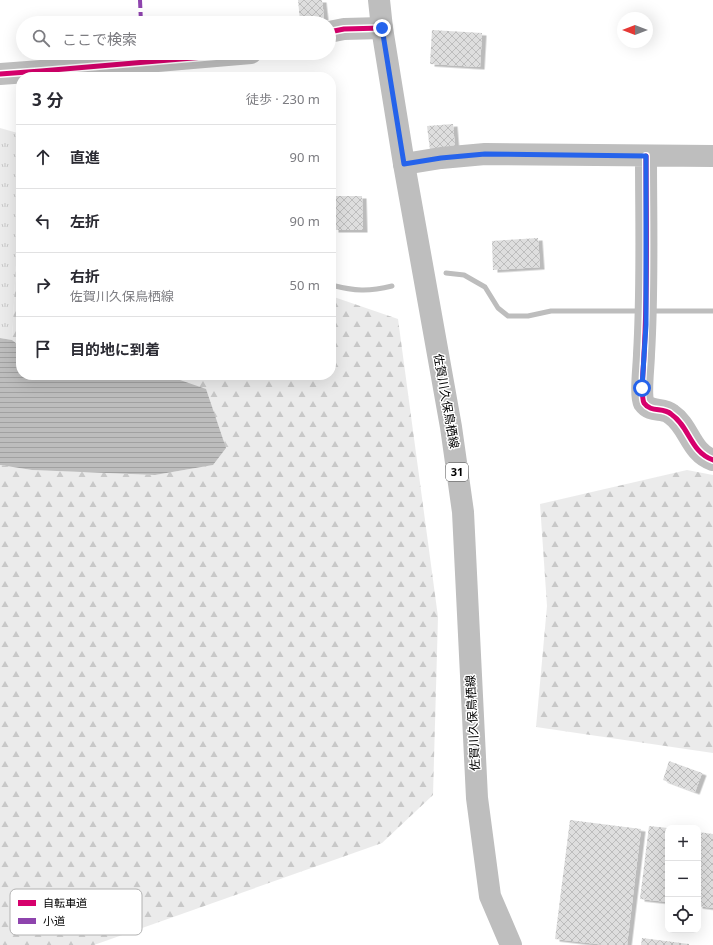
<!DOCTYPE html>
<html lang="ja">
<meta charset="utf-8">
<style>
:root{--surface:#fff;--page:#f2f2f3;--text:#2b2b33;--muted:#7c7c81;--line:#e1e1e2}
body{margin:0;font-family:"Noto Sans","Noto Sans JP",sans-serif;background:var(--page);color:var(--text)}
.controls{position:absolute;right:12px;bottom:12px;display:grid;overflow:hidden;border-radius:8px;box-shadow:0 4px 16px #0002}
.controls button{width:36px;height:36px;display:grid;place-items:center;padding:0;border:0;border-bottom:1px solid var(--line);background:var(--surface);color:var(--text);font:20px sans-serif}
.compass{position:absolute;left:617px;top:12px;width:36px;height:36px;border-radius:50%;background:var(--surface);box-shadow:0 4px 16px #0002;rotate:270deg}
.stop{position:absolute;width:12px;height:12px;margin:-9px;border:3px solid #2563eb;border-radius:50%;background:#fff}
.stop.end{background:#2563eb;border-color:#fff;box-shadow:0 1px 4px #0008}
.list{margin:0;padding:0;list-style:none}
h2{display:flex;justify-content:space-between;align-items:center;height:52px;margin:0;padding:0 16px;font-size:17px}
h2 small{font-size:13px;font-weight:400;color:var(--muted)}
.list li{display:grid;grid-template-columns:26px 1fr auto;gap:12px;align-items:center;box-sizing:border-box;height:64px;padding:0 16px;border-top:1px solid var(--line)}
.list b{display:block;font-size:15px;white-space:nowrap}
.list p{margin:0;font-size:13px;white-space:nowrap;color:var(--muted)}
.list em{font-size:13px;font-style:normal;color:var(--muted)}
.icon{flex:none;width:22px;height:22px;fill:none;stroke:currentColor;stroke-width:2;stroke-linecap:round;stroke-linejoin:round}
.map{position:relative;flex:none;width:713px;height:945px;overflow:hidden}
.search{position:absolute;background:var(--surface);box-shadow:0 4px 16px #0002;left:16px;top:16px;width:320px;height:44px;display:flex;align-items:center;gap:10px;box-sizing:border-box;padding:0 14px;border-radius:22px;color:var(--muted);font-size:15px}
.panel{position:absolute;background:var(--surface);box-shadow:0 4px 16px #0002;left:16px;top:72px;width:320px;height:308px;border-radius:16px}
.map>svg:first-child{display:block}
</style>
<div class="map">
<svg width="713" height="945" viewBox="0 0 713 945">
<defs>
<pattern id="grass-tufts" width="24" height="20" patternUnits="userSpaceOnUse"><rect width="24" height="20" fill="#ebebeb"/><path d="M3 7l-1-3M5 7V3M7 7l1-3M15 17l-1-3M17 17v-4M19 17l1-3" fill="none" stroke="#c8c8c8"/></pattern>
<pattern id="forest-firs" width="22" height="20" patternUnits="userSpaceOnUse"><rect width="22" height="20" fill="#ebebeb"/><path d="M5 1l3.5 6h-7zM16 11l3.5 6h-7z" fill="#c8c8c8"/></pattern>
<pattern id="water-rules" width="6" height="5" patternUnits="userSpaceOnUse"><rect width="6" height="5" fill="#bdbdbd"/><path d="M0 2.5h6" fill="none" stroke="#a1a1a1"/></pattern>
<pattern id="building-cross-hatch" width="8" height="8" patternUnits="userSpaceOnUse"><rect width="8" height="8" fill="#dedede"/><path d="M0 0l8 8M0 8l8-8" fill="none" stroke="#bdbdbd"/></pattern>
<filter id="shadow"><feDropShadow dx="4.5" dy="2.5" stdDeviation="0" flood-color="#0004"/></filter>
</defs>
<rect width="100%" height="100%" fill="#fff"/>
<!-- grass -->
<path fill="url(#grass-tufts)" d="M0,128L21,134V257L16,265L12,340L0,338Z"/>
<!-- forest -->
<path fill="url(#forest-firs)" d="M21,257V347L12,340L16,265Z
M331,296L398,319L438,617L433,795L382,843L94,945H0V465L32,470L155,475L213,465L180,380L94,375H331Z
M687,470L713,475V753L536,727L547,606L540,504Z"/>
<!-- water -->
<path fill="url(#water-rules)" d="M0,338L12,340L21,347V375H94L180,380L206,389L226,448L213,465L155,475L32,470L0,465Z"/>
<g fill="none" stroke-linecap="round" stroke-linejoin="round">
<!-- stream -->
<path stroke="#bdbdbd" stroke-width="5" d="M446,273L464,275L485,287L498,308L508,316H528L551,311H641
M331,285C355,291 368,292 392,286
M651,311H713"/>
</g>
<!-- building -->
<path fill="url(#building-cross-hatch)" filter="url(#shadow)" d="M298,0H322L324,18L300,21Z
M432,30L482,33L480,67L430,64Z
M453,124L455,148L430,150L427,126Z
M334,196H362L363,230H334Z
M538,238L540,267L493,270L492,241Z
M669,761L702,773L695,792L663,780Z
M570,820L641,829L627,945H606L555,939Z
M649,826L668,828V902L640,899Z
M698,832L713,834V908L698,906Z
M642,938L689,944V945H641Z"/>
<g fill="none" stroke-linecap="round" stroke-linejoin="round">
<!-- minor -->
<path stroke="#bebebe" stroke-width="22" d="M329,32L344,29L382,28
M0,74L41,71L251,53
M646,156C646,222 648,288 644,354C644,364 640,395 644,403C651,413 663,407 671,414C690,427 690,452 713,460
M404,164L441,158L485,154L713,156"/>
<!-- major -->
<path stroke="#bebebe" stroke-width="22" d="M379,0L382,28L404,164L451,427L463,512L477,798L490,896L511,945"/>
<!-- quiet -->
<path stroke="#8e44ad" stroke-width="4" stroke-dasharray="8 4" stroke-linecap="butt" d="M140,0L141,23"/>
<defs>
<path id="cycleway" d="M329,32L344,29L382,28
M0,74L41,71L251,53
M646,156C646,222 648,288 644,354C644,364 640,395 644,403C651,413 663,407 671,414C690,427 690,452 713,460"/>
</defs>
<!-- cycleway casing -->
<use href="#cycleway" stroke="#fff" stroke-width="8"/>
<!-- cycleway -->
<use href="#cycleway" stroke="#d6006c" stroke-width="5"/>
</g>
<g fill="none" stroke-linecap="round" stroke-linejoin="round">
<!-- route -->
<path stroke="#2563eb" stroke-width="5" d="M382,28L404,164L441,158L485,154L646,156V325L642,388"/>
</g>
<g text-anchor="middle" stroke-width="3" stroke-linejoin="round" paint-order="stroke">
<!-- shield labels -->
<rect fill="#fff" stroke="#4c4c4c" stroke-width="1" x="446" y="463" width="22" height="18" rx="3"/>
<g font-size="11" font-weight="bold" fill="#000">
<text x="457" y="476">31</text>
</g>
<!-- street labels -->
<g font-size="12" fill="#000" stroke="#fff">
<text transform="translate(446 401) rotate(80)" y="4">佐賀川久保鳥栖線</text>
<text transform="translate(473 723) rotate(-93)" y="4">佐賀川久保鳥栖線</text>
</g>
</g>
<!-- legend -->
<rect x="10" y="889" width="132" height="46" rx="6" fill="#fff" stroke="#b2b2b2" stroke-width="1"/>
<rect x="18" y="900" width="18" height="6" fill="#d6006c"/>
<rect x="18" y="918" width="18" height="6" fill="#8e44ad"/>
<g font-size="11" fill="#000">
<text x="43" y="907">自転車道</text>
<text x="43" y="925">小道</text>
</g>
</svg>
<div class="controls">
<button>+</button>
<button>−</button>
<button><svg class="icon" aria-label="locate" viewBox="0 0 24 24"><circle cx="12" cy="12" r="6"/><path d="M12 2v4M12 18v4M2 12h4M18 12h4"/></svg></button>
</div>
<svg class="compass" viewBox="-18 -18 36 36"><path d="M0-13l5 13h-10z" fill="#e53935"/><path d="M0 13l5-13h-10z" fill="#7c7c81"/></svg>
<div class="stop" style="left:642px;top:388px"></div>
<div class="stop end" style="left:382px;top:28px"></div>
<div class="search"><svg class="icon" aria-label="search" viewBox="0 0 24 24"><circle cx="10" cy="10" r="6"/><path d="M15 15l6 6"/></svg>ここで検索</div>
<section class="panel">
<h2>3 分<small>徒歩 · 230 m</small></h2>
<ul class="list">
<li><svg class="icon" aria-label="ahead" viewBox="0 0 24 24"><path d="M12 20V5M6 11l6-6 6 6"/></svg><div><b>直進</b></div><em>90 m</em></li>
<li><svg class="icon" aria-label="left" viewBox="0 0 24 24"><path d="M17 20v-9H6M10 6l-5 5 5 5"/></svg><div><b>左折</b></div><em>90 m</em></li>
<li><svg class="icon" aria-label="right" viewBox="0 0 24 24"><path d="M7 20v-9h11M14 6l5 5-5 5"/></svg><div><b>右折</b><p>佐賀川久保鳥栖線</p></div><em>50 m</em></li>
<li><svg class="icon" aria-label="arrive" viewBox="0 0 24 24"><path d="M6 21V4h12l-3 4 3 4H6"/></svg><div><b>目的地に到着</b></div></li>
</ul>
</section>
</div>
